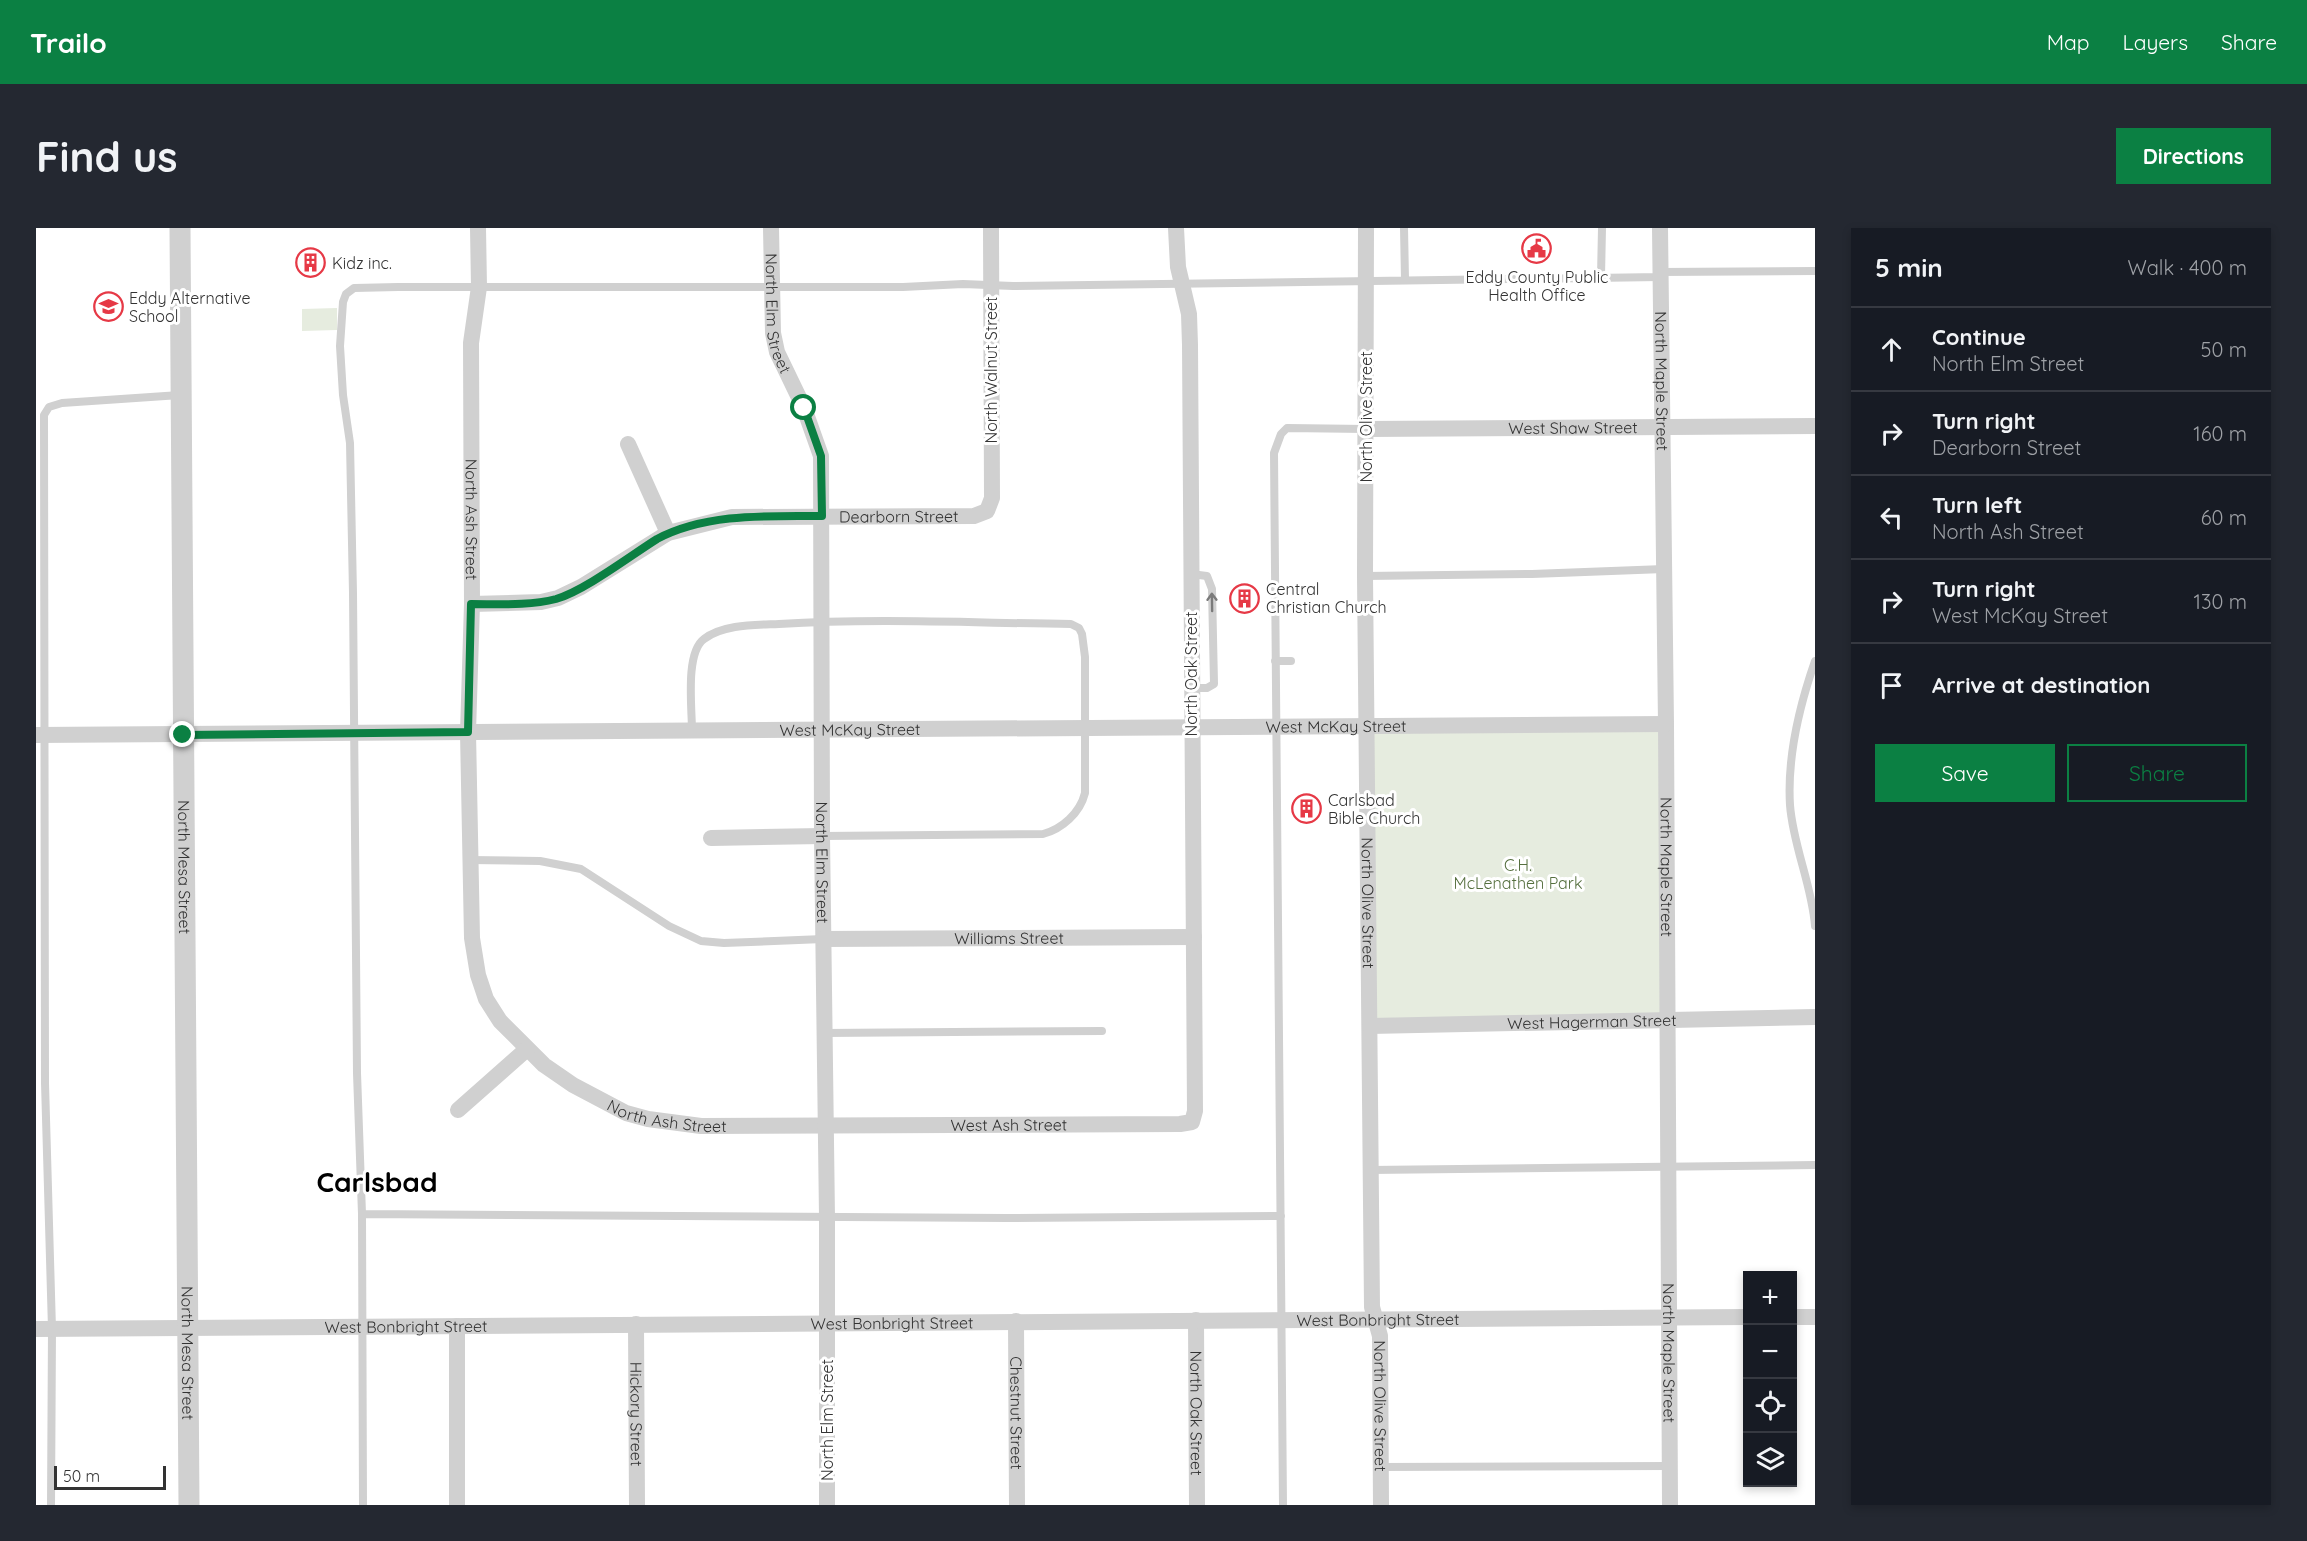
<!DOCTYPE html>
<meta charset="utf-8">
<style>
:root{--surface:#171b24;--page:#242831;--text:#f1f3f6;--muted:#9ea1a6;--line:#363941;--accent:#0b8043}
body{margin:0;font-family:Quicksand,sans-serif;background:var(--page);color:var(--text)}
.controls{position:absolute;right:18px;bottom:18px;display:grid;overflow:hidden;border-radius:0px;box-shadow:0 3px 9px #0003}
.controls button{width:54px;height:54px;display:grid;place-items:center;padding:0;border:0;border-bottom:2px solid var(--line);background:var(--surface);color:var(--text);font:30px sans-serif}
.scale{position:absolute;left:18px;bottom:15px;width:112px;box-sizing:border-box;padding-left:6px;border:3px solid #333;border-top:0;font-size:16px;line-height:21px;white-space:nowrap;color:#333;-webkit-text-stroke:4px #fff;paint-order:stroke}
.stop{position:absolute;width:18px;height:18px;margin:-14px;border:4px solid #0b8043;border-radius:50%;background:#fff}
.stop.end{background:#0b8043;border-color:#fff;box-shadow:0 2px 6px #0008}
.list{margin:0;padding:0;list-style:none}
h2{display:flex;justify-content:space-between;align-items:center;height:78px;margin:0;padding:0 24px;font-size:26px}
h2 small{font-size:20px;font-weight:400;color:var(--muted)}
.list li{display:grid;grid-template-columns:39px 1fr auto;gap:18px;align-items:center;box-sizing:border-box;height:84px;padding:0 24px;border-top:2px solid var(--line)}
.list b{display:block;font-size:22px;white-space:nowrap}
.list p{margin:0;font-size:20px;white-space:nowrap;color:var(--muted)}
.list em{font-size:20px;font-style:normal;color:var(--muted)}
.actions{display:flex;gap:12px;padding:18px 24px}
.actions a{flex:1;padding:14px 0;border:2px solid var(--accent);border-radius:0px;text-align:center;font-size:21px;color:var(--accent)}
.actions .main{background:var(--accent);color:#fff}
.icon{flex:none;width:33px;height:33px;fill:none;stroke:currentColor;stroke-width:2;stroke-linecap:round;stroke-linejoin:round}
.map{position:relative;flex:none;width:1779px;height:1277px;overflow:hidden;border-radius:0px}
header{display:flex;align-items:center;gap:36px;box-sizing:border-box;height:84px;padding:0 30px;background:var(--accent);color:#fff}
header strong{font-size:28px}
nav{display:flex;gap:33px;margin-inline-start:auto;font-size:21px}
.intro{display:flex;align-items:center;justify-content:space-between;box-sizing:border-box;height:144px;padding:0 36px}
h1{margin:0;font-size:42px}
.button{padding:15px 27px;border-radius:0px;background:var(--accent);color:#fff;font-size:21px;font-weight:700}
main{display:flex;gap:36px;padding:0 36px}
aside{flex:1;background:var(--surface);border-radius:0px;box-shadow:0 3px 9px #0003}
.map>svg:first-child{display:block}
</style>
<header>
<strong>Trailo</strong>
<nav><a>Map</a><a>Layers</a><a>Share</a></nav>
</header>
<div class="intro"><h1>Find us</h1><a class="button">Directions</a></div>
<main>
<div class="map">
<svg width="1779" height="1277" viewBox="0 0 1779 1277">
<rect width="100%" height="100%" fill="#fff"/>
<!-- green -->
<path fill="#e6ecdf" d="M301,80V102L266,103V81Z
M1630,496L1632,791L1334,798L1332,499Z"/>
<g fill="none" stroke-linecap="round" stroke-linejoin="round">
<!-- service -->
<path stroke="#d0d0d0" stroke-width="8" d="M1368,0L1369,51
M1624,44L1779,43
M1565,49L1566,0
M1155,346L1171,348L1176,361L1178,456L1171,460H1155
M1329,348L1496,346L1628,341
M1239,433H1255
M1779,433C1763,479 1751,528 1754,577C1757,618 1776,657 1779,698
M656,503C656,480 649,425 668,411C687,396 720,397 743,396C840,390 938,395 1035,396L1043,400L1046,406L1049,429V565C1044,585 1026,601 1007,606L786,608
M434,632L504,633L545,641L633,698L665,713L688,715L787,711
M788,805L1066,803
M1334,942L1779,937
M326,986L970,990L1245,988
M1345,1239L1633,1238
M15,1277L16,1101L9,855L8,187L13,179L26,175L144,167
M327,1277L326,986L321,845L317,365L314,215L307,167L304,118L307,74L310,66L318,60L362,59H867L927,56L977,58L1624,49
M1247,1277L1238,225L1245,206L1251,200L1330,201"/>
<!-- minor -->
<g stroke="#d0d0d0" stroke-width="16">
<path id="s1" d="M442,0L443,59L435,115L436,376L432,504L436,710L442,747L450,771L464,793L508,837L537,857L590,885L612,891L665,898L1144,896L1156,894L1159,883L1154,117L1153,86L1142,39L1140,0"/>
<path id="s2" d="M735,0L737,105L741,124L768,180L785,228L786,608L791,989V1277"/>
<path id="s3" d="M1330,0L1329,348L1336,1079L1344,1108L1345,1277"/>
<path id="s4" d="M1624,0L1630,496L1634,1277"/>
<path id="s5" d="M1331,201L1779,198"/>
<path d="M592,216L632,305"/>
<path id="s6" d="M436,376L505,374L522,370L545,359L632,305L696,289L938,288L951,283L956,270L955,0"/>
<path id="s7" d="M0,507L1630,496"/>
<path d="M675,610L786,608"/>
<path id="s8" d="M787,711L1158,709"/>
<path id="s9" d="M1334,798L1779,789"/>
<path d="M422,882L491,821"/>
<path d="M1756,1089H1779"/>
<path id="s10" d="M1160,1092L1161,1277"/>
<path id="s11" d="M980,1093L981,1277"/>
<path id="s12" d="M600,1096L601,1277"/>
<path d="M421,1098V1277"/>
<path id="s13" d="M0,1101L1712,1089"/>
</g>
<!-- tertiary -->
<path stroke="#d0d0d0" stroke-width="21" id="s14" d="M144,0L153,1277"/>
</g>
<!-- one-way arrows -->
<defs><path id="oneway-shaft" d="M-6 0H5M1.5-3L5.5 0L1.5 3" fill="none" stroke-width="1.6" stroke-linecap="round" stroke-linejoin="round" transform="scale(1.5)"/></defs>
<use stroke="#7a7a7a" href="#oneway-shaft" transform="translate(1176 374) rotate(-91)"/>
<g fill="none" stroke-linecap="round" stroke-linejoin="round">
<!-- route -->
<path stroke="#0b8043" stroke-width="8" d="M147,507L432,504L435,376C463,376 493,378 520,371C548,363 594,328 621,311C670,285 731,288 786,288L785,228L768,180"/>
</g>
<!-- icons -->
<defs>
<symbol id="civic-ring" viewBox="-11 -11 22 22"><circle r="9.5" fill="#fff" stroke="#e63946" stroke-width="1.5"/><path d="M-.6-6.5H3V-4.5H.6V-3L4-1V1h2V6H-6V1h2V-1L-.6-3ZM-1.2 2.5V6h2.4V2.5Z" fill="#e63946"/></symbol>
<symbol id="building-ring" viewBox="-11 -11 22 22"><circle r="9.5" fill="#fff" stroke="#e63946" stroke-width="1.5"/><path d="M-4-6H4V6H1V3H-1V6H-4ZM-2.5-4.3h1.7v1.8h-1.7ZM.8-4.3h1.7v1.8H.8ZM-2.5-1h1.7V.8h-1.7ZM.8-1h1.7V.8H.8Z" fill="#e63946"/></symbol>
<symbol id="school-ring" viewBox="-11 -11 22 22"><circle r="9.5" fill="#fff" stroke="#e63946" stroke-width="1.5"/><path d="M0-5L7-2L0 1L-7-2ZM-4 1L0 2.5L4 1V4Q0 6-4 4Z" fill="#e63946"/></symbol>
</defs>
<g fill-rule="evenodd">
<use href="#civic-ring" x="1484" y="4" width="33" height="33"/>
<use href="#building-ring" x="258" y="18" width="33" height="33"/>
<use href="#school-ring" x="56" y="62" width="33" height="33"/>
<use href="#building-ring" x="1192" y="354" width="33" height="33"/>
<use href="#building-ring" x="1254" y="564" width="33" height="33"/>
</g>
<g text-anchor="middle" stroke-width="6" stroke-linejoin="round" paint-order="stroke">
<!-- poi labels -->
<g font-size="16" fill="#333" stroke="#fff" text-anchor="start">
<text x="296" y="41">Kidz inc.</text>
<text x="1501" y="55" text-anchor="middle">Eddy County Public<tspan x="1501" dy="18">Health Office</tspan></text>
<text x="93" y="76">Eddy Alternative<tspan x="93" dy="18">School</tspan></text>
<text x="1230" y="367">Central<tspan x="1230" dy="18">Christian Church</tspan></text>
<text x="1292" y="578">Carlsbad<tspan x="1292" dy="18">Bible Church</tspan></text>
</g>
<!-- street labels -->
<g font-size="16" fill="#333" stroke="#fff">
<text dy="6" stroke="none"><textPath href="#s2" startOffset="86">North Elm Street</textPath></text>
<text transform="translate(955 142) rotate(-90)" y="6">North Walnut Street</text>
<text dy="6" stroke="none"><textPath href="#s4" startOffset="153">North Maple Street</textPath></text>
<text transform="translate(1330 189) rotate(-90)" y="6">North Olive Street</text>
<text dy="6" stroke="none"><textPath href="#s5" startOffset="206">West Shaw Street</textPath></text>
<text dy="6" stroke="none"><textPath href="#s6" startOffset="447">Dearborn Street</textPath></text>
<text dy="6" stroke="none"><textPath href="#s1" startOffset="292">North Ash Street</textPath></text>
<text transform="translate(1155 446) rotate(-90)" y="6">North Oak Street</text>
<text dy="6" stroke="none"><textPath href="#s7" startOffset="1300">West McKay Street</textPath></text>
<text dy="6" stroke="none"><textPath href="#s7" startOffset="814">West McKay Street</textPath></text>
<text dy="6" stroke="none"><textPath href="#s2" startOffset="644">North Elm Street</textPath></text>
<text dy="6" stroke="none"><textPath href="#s14" startOffset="639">North Mesa Street</textPath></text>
<text dy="6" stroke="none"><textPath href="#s4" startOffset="639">North Maple Street</textPath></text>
<text dy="6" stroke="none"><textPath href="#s3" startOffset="675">North Olive Street</textPath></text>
<text dy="6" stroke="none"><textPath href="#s8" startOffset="186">Williams Street</textPath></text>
<text dy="6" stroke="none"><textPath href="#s9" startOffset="222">West Hagerman Street</textPath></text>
<text dy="6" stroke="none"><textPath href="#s1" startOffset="998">North Ash Street</textPath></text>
<text dy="6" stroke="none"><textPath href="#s1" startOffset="1341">West Ash Street</textPath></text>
<text dy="6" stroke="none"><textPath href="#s13" startOffset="1342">West Bonbright Street</textPath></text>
<text dy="6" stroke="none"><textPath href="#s13" startOffset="856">West Bonbright Street</textPath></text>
<text dy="6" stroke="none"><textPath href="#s13" startOffset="370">West Bonbright Street</textPath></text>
<text dy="6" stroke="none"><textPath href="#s14" startOffset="1125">North Mesa Street</textPath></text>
<text dy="6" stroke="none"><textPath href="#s4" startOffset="1125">North Maple Street</textPath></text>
<text dy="6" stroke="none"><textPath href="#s3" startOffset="1179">North Olive Street</textPath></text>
<text dy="6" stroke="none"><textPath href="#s10" startOffset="93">North Oak Street</textPath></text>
<text dy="6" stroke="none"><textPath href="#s11" startOffset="92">Chestnut Street</textPath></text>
<text dy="6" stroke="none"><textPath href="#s12" startOffset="90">Hickory Street</textPath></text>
<text transform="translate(791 1192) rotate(-90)" y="6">North Elm Street</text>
</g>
<!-- park labels -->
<g font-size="16" fill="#56703f" stroke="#fff">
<text x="1482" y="643">C.H.<tspan x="1482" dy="18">McLenathen Park</tspan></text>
</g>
<!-- town labels -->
<g font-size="28" font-weight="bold" fill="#000" stroke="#fff">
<text x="341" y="964">Carlsbad</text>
</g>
</g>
</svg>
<div class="controls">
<button>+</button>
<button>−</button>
<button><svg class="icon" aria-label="locate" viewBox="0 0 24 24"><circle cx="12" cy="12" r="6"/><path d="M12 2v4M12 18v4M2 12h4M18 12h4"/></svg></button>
<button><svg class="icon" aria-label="layers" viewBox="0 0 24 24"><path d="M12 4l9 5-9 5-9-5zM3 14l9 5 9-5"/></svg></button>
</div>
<div class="scale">50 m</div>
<div class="stop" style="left:768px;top:180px"></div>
<div class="stop end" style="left:147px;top:507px"></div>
</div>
<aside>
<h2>5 min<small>Walk · 400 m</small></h2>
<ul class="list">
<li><svg class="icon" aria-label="ahead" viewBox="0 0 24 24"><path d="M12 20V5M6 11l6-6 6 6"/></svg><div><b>Continue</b><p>North Elm Street</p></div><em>50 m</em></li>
<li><svg class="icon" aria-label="right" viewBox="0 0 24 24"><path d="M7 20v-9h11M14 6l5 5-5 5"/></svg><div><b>Turn right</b><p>Dearborn Street</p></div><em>160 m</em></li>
<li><svg class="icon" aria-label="left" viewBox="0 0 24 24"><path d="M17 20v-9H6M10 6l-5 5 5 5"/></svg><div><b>Turn left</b><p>North Ash Street</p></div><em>60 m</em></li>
<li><svg class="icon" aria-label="right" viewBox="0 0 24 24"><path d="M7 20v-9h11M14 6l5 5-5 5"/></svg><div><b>Turn right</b><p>West McKay Street</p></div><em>130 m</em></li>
<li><svg class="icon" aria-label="arrive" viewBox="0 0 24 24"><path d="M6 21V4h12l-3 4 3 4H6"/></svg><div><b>Arrive at destination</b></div></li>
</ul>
<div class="actions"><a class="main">Save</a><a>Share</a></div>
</aside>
</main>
